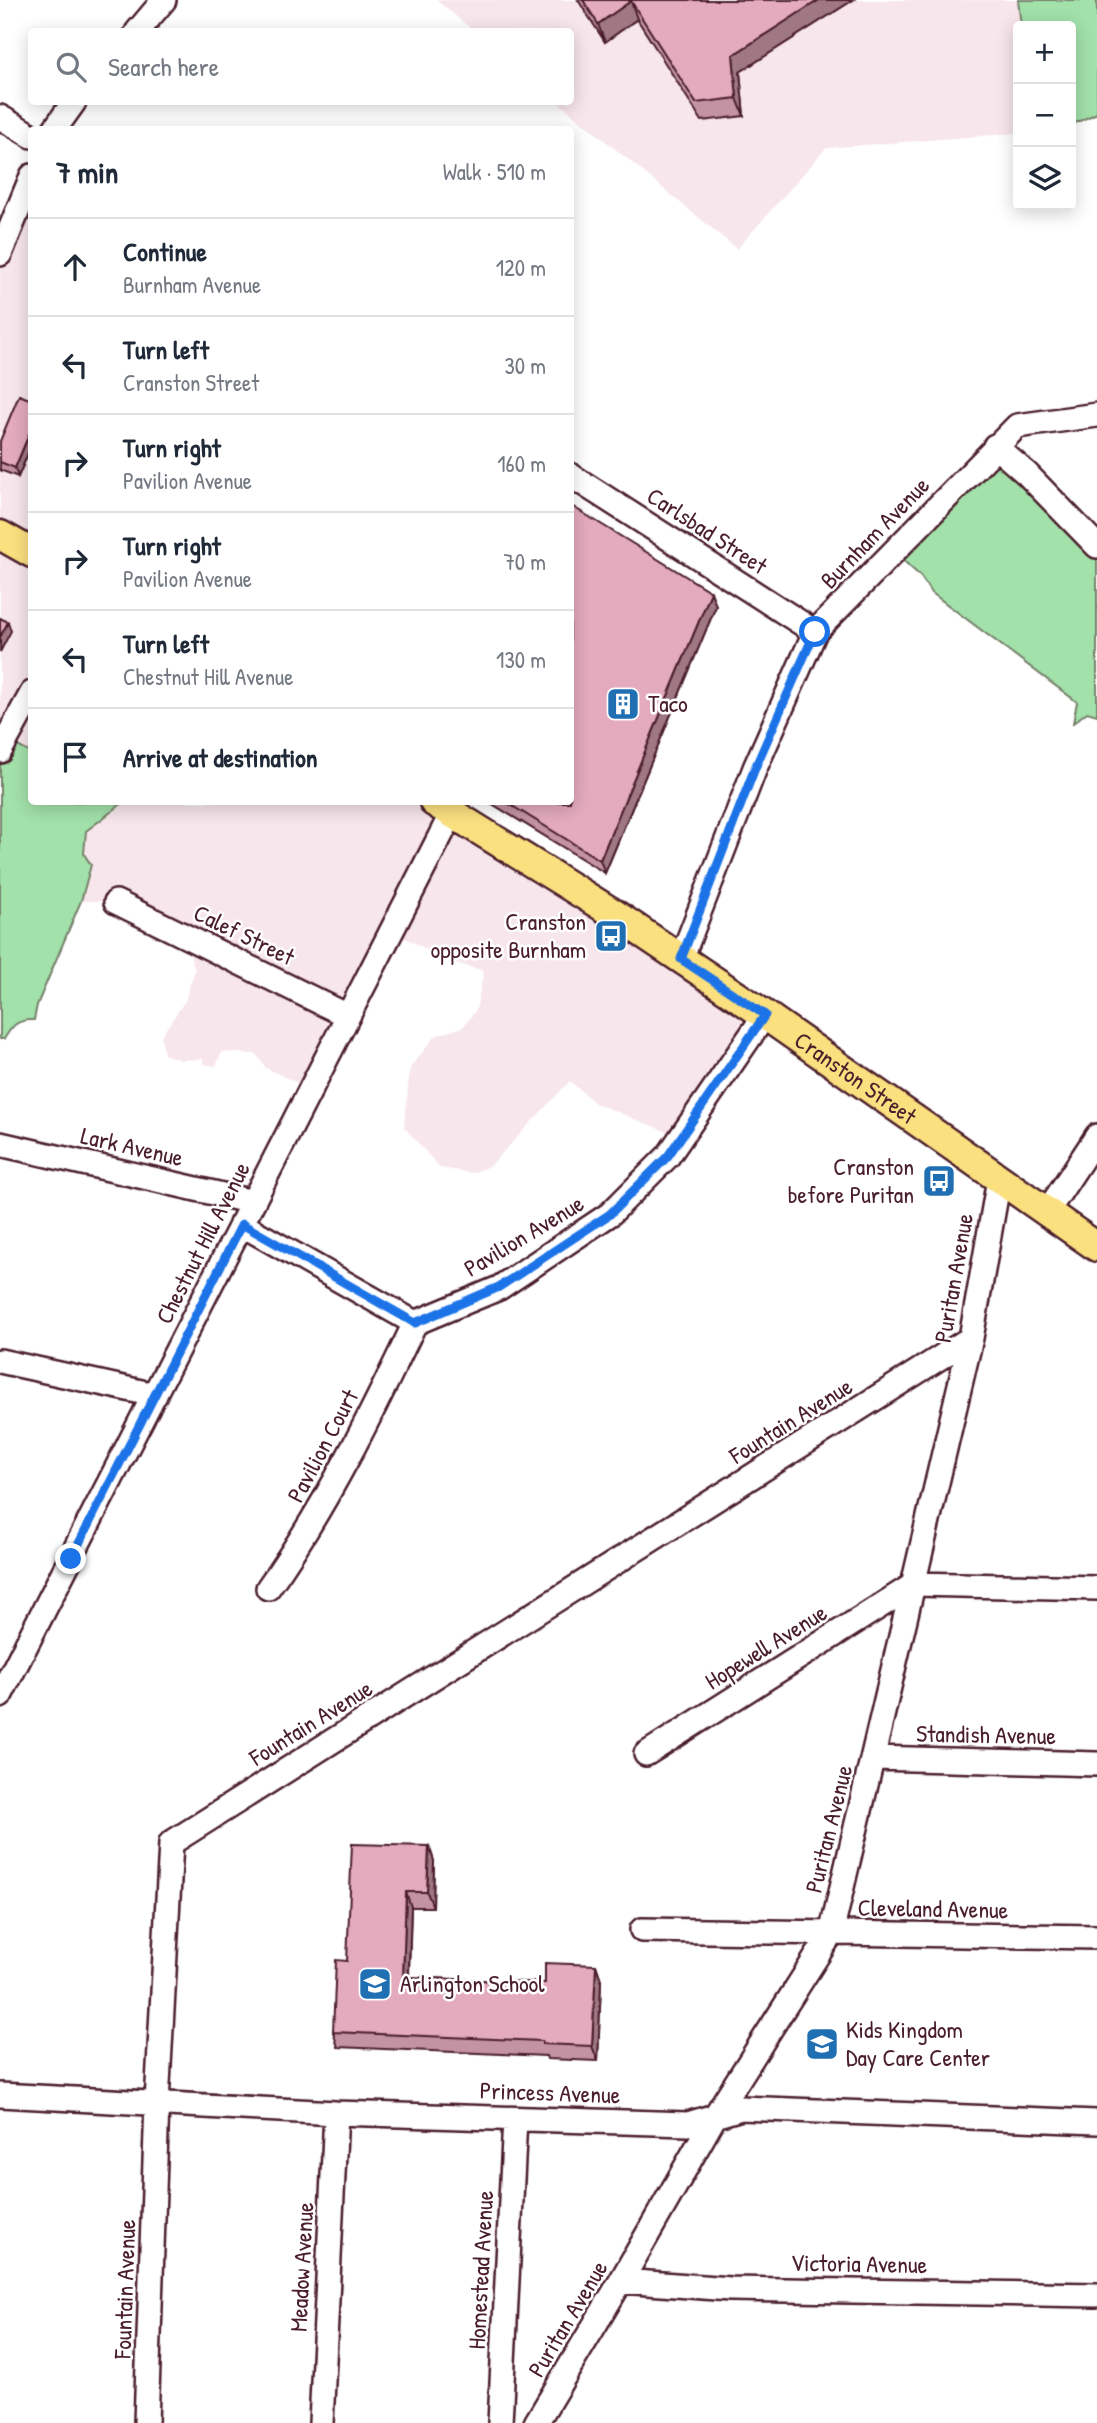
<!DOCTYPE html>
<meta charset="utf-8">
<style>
:root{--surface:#fff;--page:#f6f6f7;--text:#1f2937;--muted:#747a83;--line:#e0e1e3}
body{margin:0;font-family:"Patrick Hand",sans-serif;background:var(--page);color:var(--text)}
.controls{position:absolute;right:21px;top:21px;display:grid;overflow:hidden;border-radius:7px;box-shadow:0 4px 18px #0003}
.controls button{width:63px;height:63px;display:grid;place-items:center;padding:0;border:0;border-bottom:2px solid var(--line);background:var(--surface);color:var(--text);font:35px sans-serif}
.stop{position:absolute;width:21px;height:21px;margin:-16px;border:5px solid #1a73e8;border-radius:50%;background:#fff}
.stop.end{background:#1a73e8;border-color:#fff;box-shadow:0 2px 7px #0008}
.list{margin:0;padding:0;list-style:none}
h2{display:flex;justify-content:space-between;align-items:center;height:91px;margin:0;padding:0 28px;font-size:30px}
h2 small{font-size:23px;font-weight:400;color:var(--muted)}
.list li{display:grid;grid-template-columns:46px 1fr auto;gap:21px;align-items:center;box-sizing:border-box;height:98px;padding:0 28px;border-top:2px solid var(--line)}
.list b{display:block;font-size:26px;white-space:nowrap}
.list p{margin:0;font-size:23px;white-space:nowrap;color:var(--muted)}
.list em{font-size:23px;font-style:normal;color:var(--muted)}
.icon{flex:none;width:38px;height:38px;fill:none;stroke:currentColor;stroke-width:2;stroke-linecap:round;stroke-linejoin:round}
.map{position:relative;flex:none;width:1097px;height:2423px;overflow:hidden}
.search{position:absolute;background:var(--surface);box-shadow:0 4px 18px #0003;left:28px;top:28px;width:546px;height:77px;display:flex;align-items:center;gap:18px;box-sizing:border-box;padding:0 24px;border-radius:7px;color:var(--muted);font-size:26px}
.panel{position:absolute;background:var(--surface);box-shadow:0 4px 18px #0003;left:28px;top:126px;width:546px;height:679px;border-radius:7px}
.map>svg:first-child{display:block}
</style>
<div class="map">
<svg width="1097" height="2423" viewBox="0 0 1097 2423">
<rect width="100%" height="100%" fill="#fff"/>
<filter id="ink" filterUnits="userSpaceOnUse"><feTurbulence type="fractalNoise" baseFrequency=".0143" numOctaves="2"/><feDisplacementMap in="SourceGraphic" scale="14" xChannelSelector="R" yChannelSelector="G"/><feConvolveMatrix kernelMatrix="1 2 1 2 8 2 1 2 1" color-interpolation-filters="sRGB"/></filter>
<g filter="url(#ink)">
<!-- built -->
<path fill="#f7e6eb" d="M436,0H1029L1033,26H1018V133L826,148L737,249L558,102H570V32L474,31Z
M31,191V753L0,737V268Z
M124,802H435L758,1011L677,1136L595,1103L570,1081L491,1165L472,1173L440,1168L404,1127L410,1068L435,1036L463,1027L476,1010L484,971L449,961L392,931L306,1087L266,1068L256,1054L222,1052L216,1066L203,1064V1059L181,1060L164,1054L161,1036L185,1001L195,969L180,928L132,902L81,901L91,865L84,854L86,830Z"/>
<!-- green -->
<path fill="#a2e1aa" stroke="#76806a" stroke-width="2" d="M1018,0H1097V113L1071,125V26H1021Z
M992,448L1097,546V715L1087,712L1073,723L1077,702L932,593L920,576L894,552Z
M8,741L31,753L32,802H124L86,831L84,854L91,865L81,901L37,1005L34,1020C17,1019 12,1026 4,1039H0V750Z"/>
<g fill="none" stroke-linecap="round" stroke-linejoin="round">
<defs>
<path id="minor" d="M137,32L164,0
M0,117L32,136
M54,130L74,102
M0,254L32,176
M995,446L1027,474L1097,546
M570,475L815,632
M0,751L32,693
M116,902L348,1016
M681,959L755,768L815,632L1017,426L1097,415
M0,1144L253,1202
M1047,1212L1097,1136
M241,1224L415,1323
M415,1323L499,1288L610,1214L668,1156L765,1015
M0,1361L155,1395
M268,1588C327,1505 371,1415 415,1323
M0,1696L452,813
M646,1754L915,1584L1097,1588
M873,1758L1097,1764
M642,1930L1097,1937
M0,2095L336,2113L688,2124L741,2108L1097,2122
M621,2281L730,2289L1097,2295
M146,2423L157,2103L171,1843L971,1338
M321,2423L336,2113
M500,2423L515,2119
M536,2423L621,2281L715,2116L831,1934L971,1338L999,1179"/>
<g id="major">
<path d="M0,535L32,553"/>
<path id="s1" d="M434,802L613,913L765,1015L1097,1247"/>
</g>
</defs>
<!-- minor casing -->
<use href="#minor" stroke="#4a1f2b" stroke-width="28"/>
<!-- major casing -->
<use href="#major" stroke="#4a1f2b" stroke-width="33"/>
<!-- minor -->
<use href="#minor" stroke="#fff" stroke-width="23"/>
<!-- major -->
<use href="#major" stroke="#fbe080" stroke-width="28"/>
</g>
<!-- wall -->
<path fill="#c393a3" stroke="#4a1f2b" stroke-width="2" d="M578,0H853L740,72L744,116L702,121L637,19L605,42Z
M32,400V444L18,477L0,470V441Z
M711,592L716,606L605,873L489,802H570Z
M429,1846L434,1861L433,1907H411L409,1977L545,1983L596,1965L601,1980L598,2061L547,2059L546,2056L338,2047L333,2032L347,1961Z"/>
<!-- shaded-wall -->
<path fill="#9f7884" stroke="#4a1f2b" stroke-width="2" d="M819,0H853L740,72L744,116L737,98L733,55Z
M631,1L637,19L605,42L598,24Z
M32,427V444L18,477L15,468Z
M711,592L716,606L605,873L600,860Z
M8,622L11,631L0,652V637Z
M429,1846L434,1861L433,1907L427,1892Z
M406,1892L411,1907L408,1992L403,1977Z
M596,1965L601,1980L598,2061L592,2046Z"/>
<!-- building -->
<path fill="#e3abbd" stroke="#4a1f2b" stroke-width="2" d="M583,0H819L733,55L737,98L696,103L631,1L598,24Z
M19,395L32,400V427L15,468L0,462V441Z
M570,505L711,592L600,860L506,802H570Z
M0,618L8,622L0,637Z
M352,1844L429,1846L427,1892H406L403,1977L545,1983V1963L596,1965L592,2046L542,2044V2041L333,2032L336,1960L347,1961Z"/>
</g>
<g fill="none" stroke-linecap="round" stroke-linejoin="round" filter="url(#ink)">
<!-- route -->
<path stroke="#1a73e8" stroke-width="9" d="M71,1559L242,1224L415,1323L499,1287L610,1214L668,1156L765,1015L681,959L755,768L815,632"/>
</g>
<!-- icons -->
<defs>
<symbol id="building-square" viewBox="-11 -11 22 22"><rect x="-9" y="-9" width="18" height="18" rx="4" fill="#1f6fb2" stroke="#fff"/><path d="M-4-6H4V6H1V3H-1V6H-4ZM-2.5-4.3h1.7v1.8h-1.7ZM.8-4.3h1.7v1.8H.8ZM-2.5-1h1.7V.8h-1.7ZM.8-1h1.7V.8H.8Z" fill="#fff"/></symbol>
<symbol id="bus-square" viewBox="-11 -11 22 22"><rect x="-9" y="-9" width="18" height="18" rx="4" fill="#1f6fb2" stroke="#fff"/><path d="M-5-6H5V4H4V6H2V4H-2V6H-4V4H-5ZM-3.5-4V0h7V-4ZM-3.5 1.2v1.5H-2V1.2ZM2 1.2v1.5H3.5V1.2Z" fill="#fff"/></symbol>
<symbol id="school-square" viewBox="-11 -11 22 22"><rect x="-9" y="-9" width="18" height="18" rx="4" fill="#1f6fb2" stroke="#fff"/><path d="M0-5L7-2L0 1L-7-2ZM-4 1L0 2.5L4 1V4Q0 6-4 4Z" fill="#fff"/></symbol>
</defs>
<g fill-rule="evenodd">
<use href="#building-square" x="604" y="685" width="38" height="38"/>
<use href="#bus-square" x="592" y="917" width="38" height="38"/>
<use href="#bus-square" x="920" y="1162" width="38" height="38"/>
<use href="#school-square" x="356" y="1965" width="38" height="38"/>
<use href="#school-square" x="803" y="2025" width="38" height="38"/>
</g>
<g text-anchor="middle" stroke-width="5" stroke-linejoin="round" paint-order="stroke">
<!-- street labels -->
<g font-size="24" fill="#4a1f2b" stroke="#fff">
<text transform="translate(707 531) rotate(33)" y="8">Carlsbad Street</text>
<text transform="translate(875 533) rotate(-46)" y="8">Burnham Avenue</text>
<text transform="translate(244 935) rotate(26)" y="8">Calef Street</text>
<text dy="8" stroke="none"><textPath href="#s1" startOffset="504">Cranston Street</textPath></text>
<text transform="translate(132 1147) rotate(13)" y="8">Lark Avenue</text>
<text transform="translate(524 1236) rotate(-31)" y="8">Pavilion Avenue</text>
<text transform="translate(203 1243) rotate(-63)" y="8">Chestnut Hill Avenue</text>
<text transform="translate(954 1278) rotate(-80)" y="8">Puritan Avenue</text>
<text transform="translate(791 1421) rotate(-32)" y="8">Fountain Avenue</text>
<text transform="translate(323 1446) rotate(-62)" y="8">Pavilion Court</text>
<text transform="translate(766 1647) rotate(-32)" y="8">Hopewell Avenue</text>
<text transform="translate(311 1723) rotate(-32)" y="8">Fountain Avenue</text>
<text transform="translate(986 1735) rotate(1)" y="8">Standish Avenue</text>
<text transform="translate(829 1829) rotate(-76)" y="8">Puritan Avenue</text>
<text transform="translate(933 1909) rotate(1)" y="8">Cleveland Avenue</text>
<text transform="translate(550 2093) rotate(2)" y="8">Princess Avenue</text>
<text transform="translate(859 2264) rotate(1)" y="8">Victoria Avenue</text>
<text transform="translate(302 2267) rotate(-87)" y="8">Meadow Avenue</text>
<text transform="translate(481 2270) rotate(-87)" y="8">Homestead Avenue</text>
<text transform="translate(125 2289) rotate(-88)" y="8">Fountain Avenue</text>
<text transform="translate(568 2319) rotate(-59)" y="8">Puritan Avenue</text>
</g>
<!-- poi labels -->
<g font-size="24" fill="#4a1f2b" stroke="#fff" text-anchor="start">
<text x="648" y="712">Taco</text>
<text x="586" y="930" text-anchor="end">Cranston<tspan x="586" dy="28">opposite Burnham</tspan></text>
<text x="914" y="1175" text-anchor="end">Cranston<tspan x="914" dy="28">before Puritan</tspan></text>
<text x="400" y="1992">Arlington School</text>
<text x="846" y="2038">Kids Kingdom<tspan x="846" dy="28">Day Care Center</tspan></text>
</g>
</g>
</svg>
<div class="controls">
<button>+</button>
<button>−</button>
<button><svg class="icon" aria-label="layers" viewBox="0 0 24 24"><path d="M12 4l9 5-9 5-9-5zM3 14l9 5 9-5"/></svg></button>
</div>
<div class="stop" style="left:815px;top:632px"></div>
<div class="stop end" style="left:71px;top:1559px"></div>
<div class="search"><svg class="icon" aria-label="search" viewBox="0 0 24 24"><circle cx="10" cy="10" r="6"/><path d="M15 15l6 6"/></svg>Search here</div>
<section class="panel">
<h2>7 min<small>Walk · 510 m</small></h2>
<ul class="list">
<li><svg class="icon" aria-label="ahead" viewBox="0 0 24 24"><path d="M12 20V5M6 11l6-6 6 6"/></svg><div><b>Continue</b><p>Burnham Avenue</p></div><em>120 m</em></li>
<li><svg class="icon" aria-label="left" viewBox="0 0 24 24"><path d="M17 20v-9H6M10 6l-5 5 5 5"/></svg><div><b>Turn left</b><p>Cranston Street</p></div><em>30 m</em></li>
<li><svg class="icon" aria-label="right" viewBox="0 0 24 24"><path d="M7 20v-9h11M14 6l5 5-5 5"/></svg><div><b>Turn right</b><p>Pavilion Avenue</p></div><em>160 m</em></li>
<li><svg class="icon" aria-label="right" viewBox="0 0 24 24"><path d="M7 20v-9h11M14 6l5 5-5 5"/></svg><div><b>Turn right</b><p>Pavilion Avenue</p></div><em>70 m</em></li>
<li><svg class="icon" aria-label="left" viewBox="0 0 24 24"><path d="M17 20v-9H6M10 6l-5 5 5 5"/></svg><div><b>Turn left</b><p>Chestnut Hill Avenue</p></div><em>130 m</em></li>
<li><svg class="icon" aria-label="arrive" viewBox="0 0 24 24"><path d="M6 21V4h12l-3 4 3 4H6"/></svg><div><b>Arrive at destination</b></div></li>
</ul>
</section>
</div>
